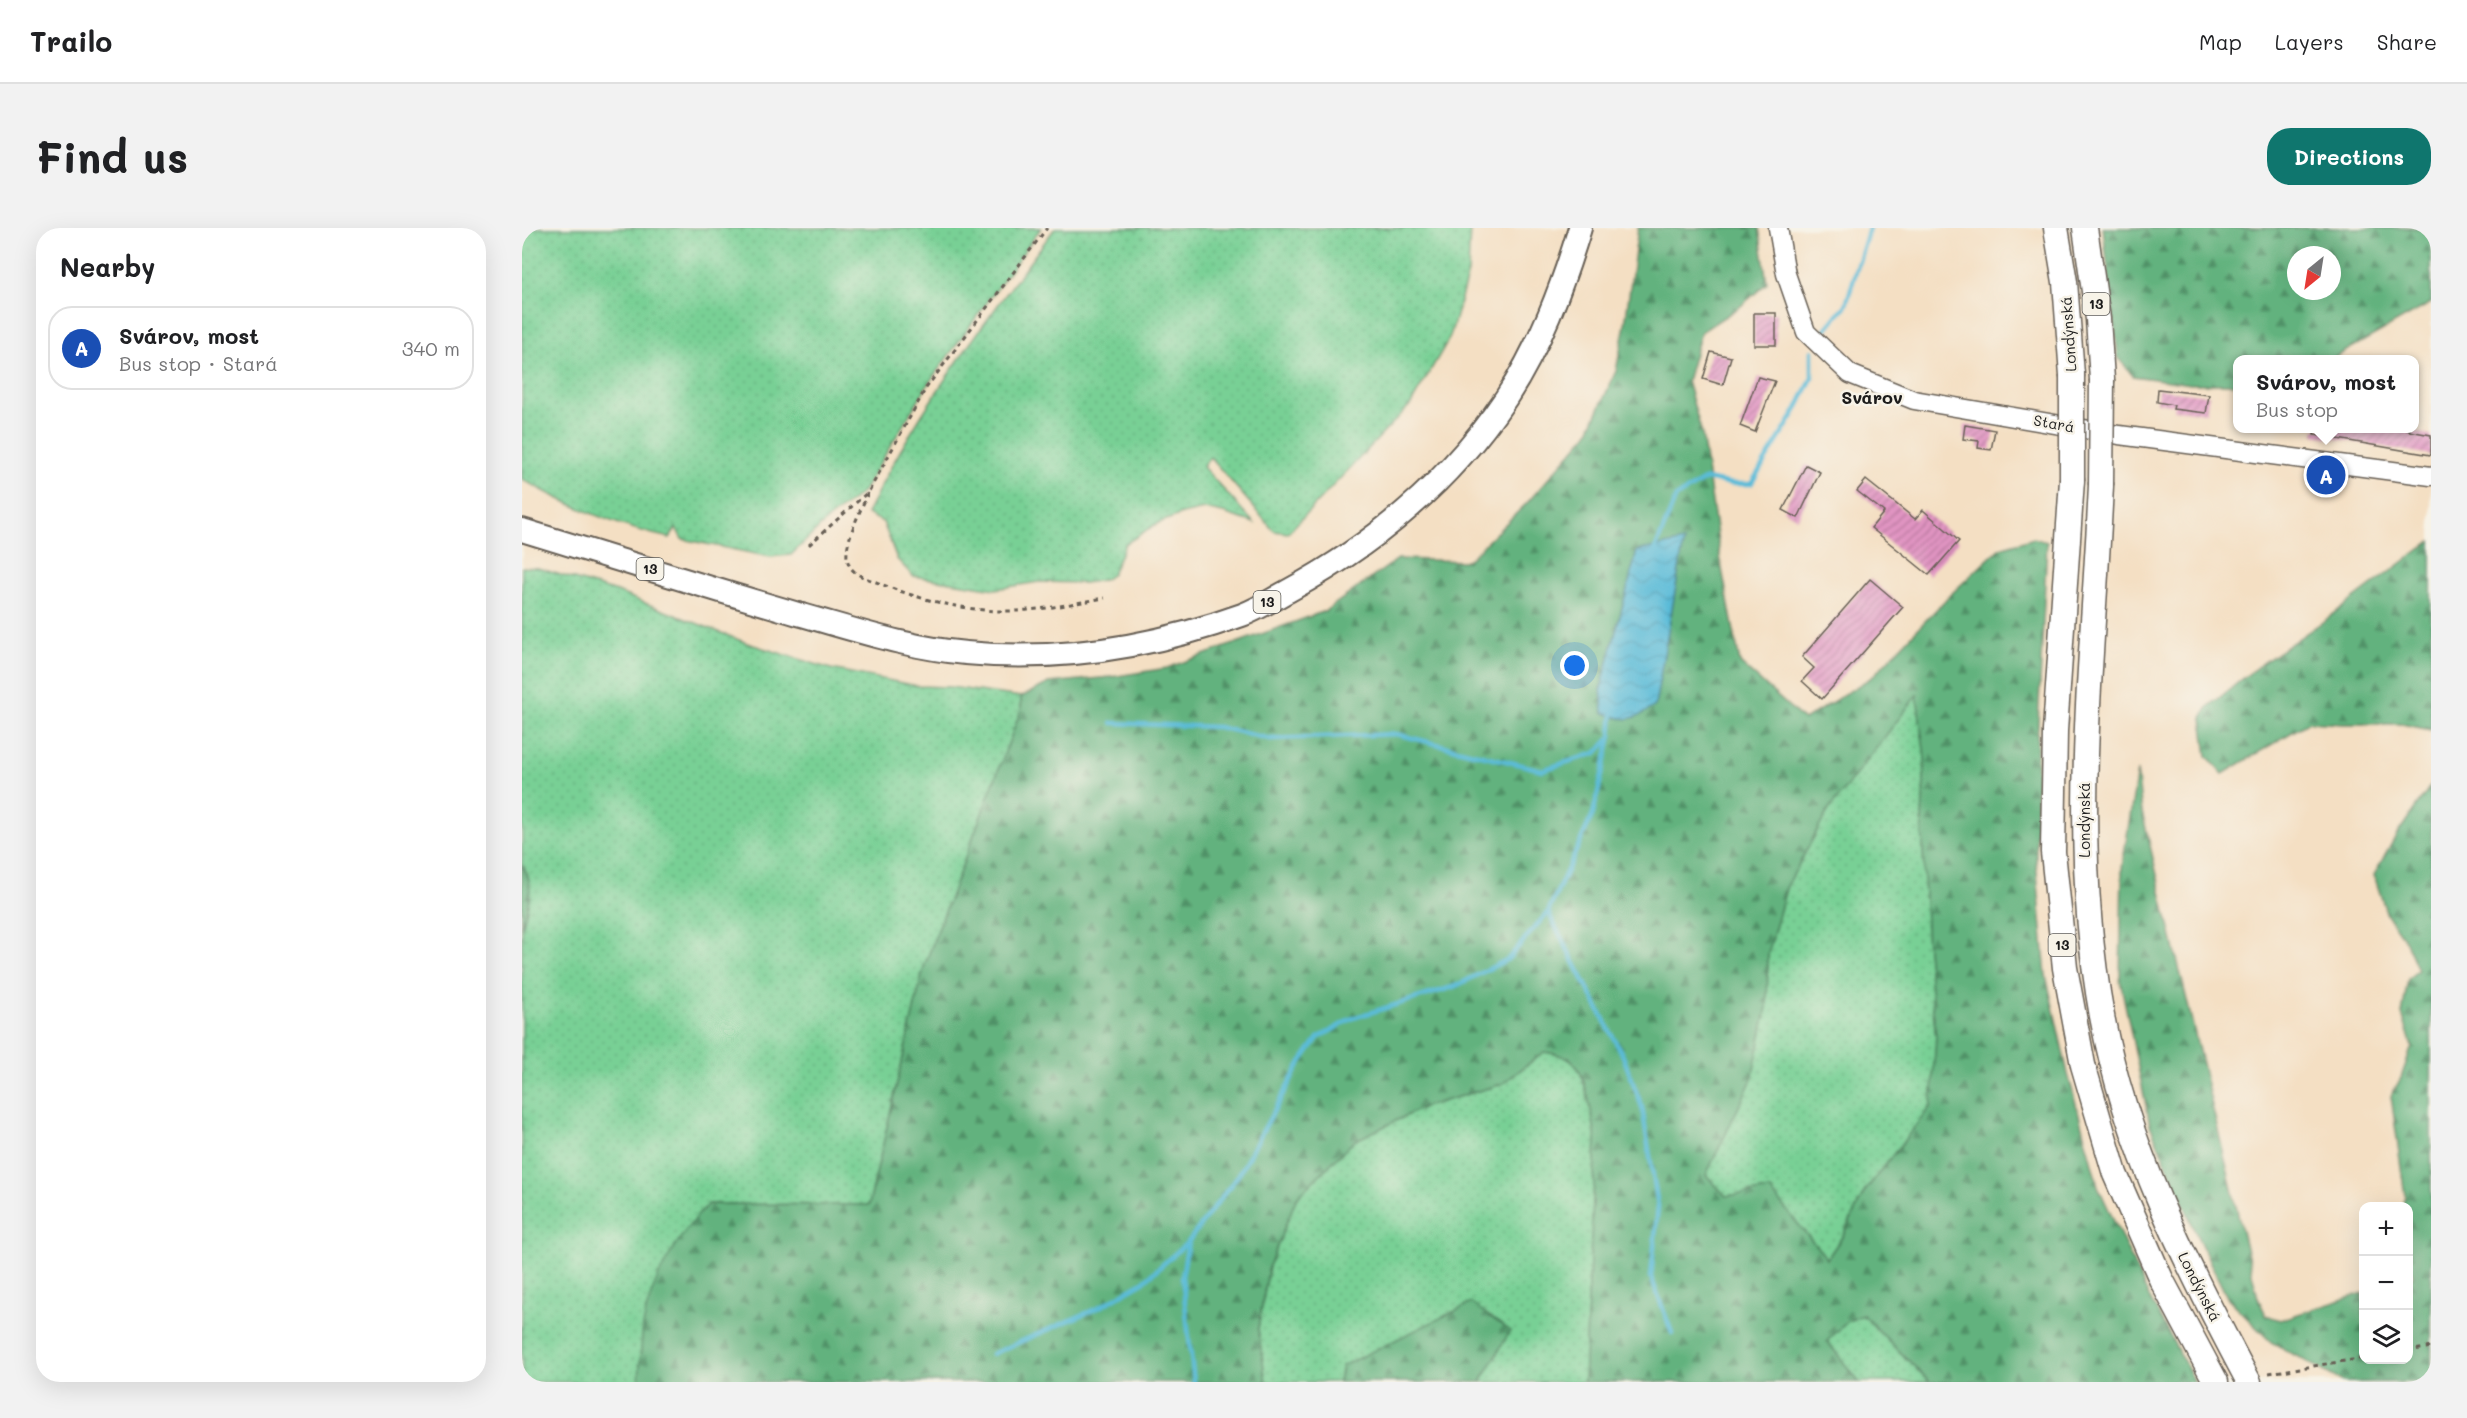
<!DOCTYPE html>
<meta charset="utf-8">
<style>
:root{--surface:#fff;--page:#f2f2f2;--text:#202124;--muted:#757577;--line:#e0e0e0;--accent:#0f766e}
body{margin:0;font-family:Mali,sans-serif;background:var(--page);color:var(--text)}
.controls{position:absolute;right:18px;bottom:18px;display:grid;overflow:hidden;border-radius:12px;box-shadow:0 6px 24px #0002}
.controls button{width:54px;height:54px;display:grid;place-items:center;padding:0;border:0;border-bottom:2px solid var(--line);background:var(--surface);color:var(--text);font:30px sans-serif}
.compass{position:absolute;left:1765px;top:18px;width:54px;height:54px;border-radius:50%;background:var(--surface);box-shadow:0 6px 24px #0002;rotate:210deg}
.you{position:absolute;left:1053px;top:438px;width:21px;height:21px;margin:-15px;border:4px solid #fff;border-radius:50%;background:#1a73e8;box-shadow:0 0 0 9px #1a73e833}
.badge{display:grid;place-items:center;width:39px;height:39px;border-radius:50%;background:var(--accent);color:#fff;font-size:20px;font-weight:700}
.pin{position:absolute;translate:-50% -50%;border:3px solid #fff;box-shadow:0 2px 6px #0006}
.popup{position:absolute;left:1711px;top:127px;width:186px;height:78px;box-sizing:border-box;display:grid;place-content:center;border-radius:12px;background:var(--surface);filter:drop-shadow(0 2px 4px #0005);font-size:20px;white-space:nowrap;color:var(--muted)}
.popup b{font-size:22px;color:var(--text)}
.popup::after{content:'';position:absolute;left:50%;top:100%;margin-left:-12px;border:12px solid transparent;border-top-color:var(--surface)}
.list{margin:0;padding:0;list-style:none}
h2{display:flex;justify-content:space-between;align-items:center;height:78px;margin:0;padding:0 24px;font-size:26px}
h2 small{font-size:20px;font-weight:400;color:var(--muted)}
.list li{display:grid;grid-template-columns:39px 1fr auto;gap:18px;align-items:center;box-sizing:border-box;height:84px;margin:0 12px 12px;padding:0 12px;border:2px solid var(--line);border-radius:24px}
.list b{display:block;font-size:22px;white-space:nowrap}
.list p{margin:0;font-size:20px;white-space:nowrap;color:var(--muted)}
.list em{font-size:20px;font-style:normal;color:var(--muted)}
.icon{flex:none;width:33px;height:33px;fill:none;stroke:currentColor;stroke-width:2;stroke-linecap:round;stroke-linejoin:round}
.map{position:relative;flex:none;width:1909px;height:1154px;overflow:hidden;border-radius:24px}
header{display:flex;align-items:center;gap:36px;box-sizing:border-box;height:84px;padding:0 30px;background:var(--surface);border-bottom:2px solid var(--line)}
header strong{font-size:28px}
nav{display:flex;gap:33px;margin-inline-start:auto;font-size:21px}
.intro{display:flex;align-items:center;justify-content:space-between;box-sizing:border-box;height:144px;padding:0 36px}
h1{margin:0;font-size:42px}
.button{padding:15px 27px;border-radius:24px;background:var(--accent);color:#fff;font-size:21px;font-weight:700}
main{display:flex;gap:36px;padding:0 36px}
aside{flex:1;background:var(--surface);border-radius:24px;box-shadow:0 6px 24px #0002}
.map>svg:first-child{display:block}
</style>
<header>
<strong>Trailo</strong>
<nav><a>Map</a><a>Layers</a><a>Share</a></nav>
</header>
<div class="intro"><h1>Find us</h1><a class="button">Directions</a></div>
<main>
<aside>
<h2>Nearby<small></small></h2>
<ul class="list">
<li><span class="badge" style="background:#1a4fb4">A</span><div><b>Svárov, most</b><p>Bus stop · Stará</p></div><em>340 m</em></li>
</ul>
</aside>
<div class="map">
<svg width="1909" height="1154" viewBox="0 0 1909 1154">
<defs>
<pattern id="grass-dots" width="8" height="8" patternUnits="userSpaceOnUse" patternTransform="scale(1.5)"><rect width="8" height="8" fill="#78d095"/><path d="M2 2h.1M6 6h.1" fill="none" stroke="#67b280" stroke-width="1.8" stroke-linecap="round"/></pattern>
<pattern id="forest-firs" width="22" height="20" patternUnits="userSpaceOnUse" patternTransform="scale(1.5)"><rect width="22" height="20" fill="#62b27e"/><path d="M5 1l3.5 6h-7zM16 11l3.5 6h-7z" fill="#509066"/></pattern>
<pattern id="water-waves" width="16" height="10" patternUnits="userSpaceOnUse" patternTransform="scale(1.5)"><rect width="16" height="10" fill="#5abbd8"/><path d="M0 5q4-4 8 0t8 0" fill="none" stroke="#4ea0b9"/></pattern>
<pattern id="building-hatch" width="6" height="6" patternUnits="userSpaceOnUse" patternTransform="scale(1.5)"><rect width="6" height="6" fill="#e194c2"/><path d="M-1 1l2-2M0 6l6-6M5 7l2-2" fill="none" stroke="#b6789d"/></pattern>
</defs>
<rect width="100%" height="100%" fill="#f7f3e8"/>
<filter id="ink" filterUnits="userSpaceOnUse"><feTurbulence type="fractalNoise" baseFrequency=".0167" numOctaves="2"/><feDisplacementMap in="SourceGraphic" scale="12" xChannelSelector="R" yChannelSelector="G"/><feConvolveMatrix kernelMatrix="1 2 1 2 8 2 1 2 1" color-interpolation-filters="sRGB"/></filter>
<filter id="wash" filterUnits="userSpaceOnUse"><feTurbulence type="fractalNoise" baseFrequency=".008" numOctaves="4" result="noise"/><feDisplacementMap in="SourceGraphic" scale="24" xChannelSelector="R" yChannelSelector="G"/><feGaussianBlur stdDeviation="1.35" result="paint"/><feColorMatrix in="noise" values="0 0 0 0 0 0 0 0 0 0 0 0 0 0 0 0 0 1.4 0 .05"/><feComposite in="paint" operator="in"/></filter>
<g filter="url(#wash)">
<rect width="100%" height="100%" fill="#f4dfc3"/>
<!-- grass -->
<path fill="url(#grass-dots)" stroke="#4a7658" stroke-width="1.5" d="M0,0H519L406,156L340,265L306,291L269,327L248,329L160,311L154,300L148,310C95,299 47,278 0,251Z
M533,0H948L946,45L928,109L889,176L766,305L752,303L688,229L681,239L732,295L701,285L682,281L660,286L634,296L603,316L590,346L582,352L562,355L517,354L473,361L391,348L375,331L361,294L345,286C394,182 465,92 533,0Z
M0,339L16,340L95,364L225,415L309,441L396,458L428,459L499,469V482L402,739L347,977L186,976L122,1096L117,1154H0V699C6,679 13,655 0,637Z
M1395,466L1403,530L1400,592L1405,722L1414,810L1409,878L1343,963L1320,1009L1305,1031L1248,962L1204,968L1184,947L1230,851L1245,779L1246,726L1264,660L1306,583Z
M1022,824C1033,825 1048,829 1055,839C1064,851 1072,896 1074,912L1062,1154H959L988,1103L820,1138L817,1154H744L736,1101L747,1038L774,969L832,913L902,879L980,856Z
M1341,1087L1408,1154H1337L1305,1113L1326,1093Z"/>
<!-- forest -->
<path fill="url(#forest-firs)" stroke="#3f674d" stroke-width="1.5" fill-rule="evenodd" d="M1116,0H1237L1245,55L1219,78L1179,104L1165,153L1180,206L1200,341L1218,435L1282,492L1350,449L1426,369L1478,320L1512,310L1525,314L1515,516L1514,632L1524,747L1546,846L1576,958L1625,1065L1673,1154H1408L1341,1087L1326,1093L1305,1113L1337,1154H1062L1074,912C1072,896 1064,851 1055,839C1049,829 1033,825 1022,824L980,856L902,879L832,913L775,969L747,1038L736,1100L744,1154H117C118,1135 119,1116 121,1098C128,1053 156,1007 186,976L347,977L402,739L499,482V469L527,455L589,449L645,440L803,383L876,331L945,333L1005,275L1066,205L1094,143L1103,97ZM1395,467L1403,530L1400,592L1405,722L1414,810L1409,878L1343,963L1320,1009L1305,1031L1248,962L1204,968L1184,947L1230,851L1245,779L1246,726L1264,660L1306,583Z
M1581,0H1909V75L1810,131L1716,132L1715,156H1669L1611,148L1596,129ZM1774,27H1810V63H1774Z
M1909,313V502L1880,496H1822L1787,494L1701,546L1685,528L1680,490L1686,479L1735,439L1806,390Z
M1615,543L1620,584L1736,1070L1744,1087L1758,1092L1841,1065L1842,1132H1886L1887,1050L1891,1049L1887,1016L1886,978H1880L1883,968L1869,868L1879,850L1890,818L1880,786L1886,751L1896,742L1884,714L1865,687L1852,647L1874,608L1909,557V1154H1821L1749,1114L1706,1071L1675,1008L1628,897L1598,752L1600,640Z
M0,637C14,656 6,678 0,699Z
M949,1075L988,1103L959,1154H817L820,1138Z"/>
<!-- water -->
<path fill="url(#water-waves)" stroke="#3b6c7a" stroke-width="1.5" d="M1162,313L1133,478C1113,492 1104,495 1081,484L1079,460L1115,323Z"/>
<g fill="none" stroke-linecap="round" stroke-linejoin="round">
<!-- stream -->
<path stroke="#5abbd8" stroke-width="4.5" d="M1300,106L1324,77L1347,0
M1133,322L1154,269L1184,251L1210,256H1229L1274,183L1290,150V123
M590,495L696,499L748,511L874,506L1020,542L1074,525L1088,510
M1026,684L1101,828L1120,879L1136,978L1129,1049L1150,1105
M470,1126L576,1080L621,1054L666,1014
M672,1154L660,1049L666,1014L717,946L779,834L796,810L831,790L934,758L986,731L1026,684L1071,586L1089,508L1091,484"/>
</g>
<g id="blocks">
<!-- building -->
<path fill="url(#building-hatch)" d="M1232,85H1254V117H1232Z
M1189,124L1209,129L1201,157L1181,151Z
M1236,149L1253,153L1233,204L1218,198Z
M1636,161L1687,167L1684,185L1651,181L1652,177L1635,174Z
M1443,197L1473,202L1469,222L1456,220L1457,213L1441,211Z
M1793,201H1888L1887,203L1909,207V227L1792,207Z
M1284,237L1298,244L1276,290L1261,282Z
M1344,252L1393,291L1401,282L1437,313L1407,347L1349,300L1362,284L1335,263Z
M1348,351L1381,379L1300,471L1280,453L1292,440L1280,429Z"/>
</g>
</g>
<g filter="url(#ink)">
<use href="#blocks" fill-opacity="0" stroke="#686056" stroke-width="1.5"/>
<g fill="none" stroke-linecap="round" stroke-linejoin="round">
<defs>
<path id="tertiary" d="M1256,0L1264,46L1284,104L1328,146L1392,172L1597,207L1909,248"/>
<path id="primary" d="M0,302C92,330 183,359 276,386C331,401 386,420 444,425C539,434 631,419 720,387C736,381 751,371 766,363C853,316 929,252 984,170C1018,118 1040,59 1058,0"/>
<path id="trunk" d="M1534,0L1543,54L1550,147
M1563,0L1576,91L1580,152
M1550,252L1533,503L1531,624L1543,740L1561,837L1593,946L1639,1051L1694,1154
M1579,257C1571,436 1547,610 1580,788C1604,919 1665,1038 1727,1154"/>
</defs>
<!-- tertiary casing -->
<use href="#tertiary" stroke="#686056" stroke-width="21"/>
<!-- primary casing -->
<use href="#primary" stroke="#686056" stroke-width="26"/>
<!-- trunk casing -->
<use href="#trunk" stroke="#686056" stroke-width="27"/>
<!-- path -->
<path stroke="#686056" stroke-width="3" stroke-dasharray="4.5 4.5" stroke-linecap="butt" d="M346,265C339,282 320,318 326,334C330,348 348,351 359,356C404,374 458,387 506,382C532,380 558,374 583,370
M287,317L347,263L404,160L525,0
M1886,1123L1909,1119
M1747,1145L1842,1130"/>
<!-- tertiary -->
<use href="#tertiary" stroke="#fff" stroke-width="18"/>
<!-- primary -->
<use href="#primary" stroke="#fff" stroke-width="22"/>
<!-- trunk -->
<use href="#trunk" stroke="#fff" stroke-width="24"/>
<defs>
<path id="trunk-bridge" d="M1550,252V147
M1579,257L1580,152"/>
</defs>
<!-- trunk-bridge casing -->
<use href="#trunk-bridge" stroke="#686056" stroke-width="27" stroke-linecap="butt"/>
<!-- trunk-bridge -->
<use href="#trunk-bridge" stroke="#fff" stroke-width="24"/>
</g>
</g>
<g text-anchor="middle" stroke-width="5" stroke-linejoin="round" paint-order="stroke">
<!-- shield labels -->
<g fill="#f7f3e8" stroke="#5e5c59" stroke-width="1.5">
<rect x="1560.5" y="65" width="27" height="22" rx="4.5"/>
<rect x="114.5" y="330" width="27" height="22" rx="4.5"/>
<rect x="731.5" y="363" width="27" height="22" rx="4.5"/>
<rect x="1526.5" y="706" width="27" height="22" rx="4.5"/>
</g>
<g font-size="14" font-weight="bold" fill="#1c1c1c">
<text x="1574" y="81">13</text>
<text x="128" y="346">13</text>
<text x="745" y="379">13</text>
<text x="1540" y="722">13</text>
</g>
<!-- street labels -->
<g font-size="15" fill="#1c1c1c" stroke="#f7f3e8">
<text transform="translate(1547 106) rotate(-94)" y="5">Londýnská</text>
<text transform="translate(1532 196) rotate(10)" y="5">Stará</text>
<text transform="translate(1563 592) rotate(-90)" y="5">Londýnská</text>
<text transform="translate(1677 1059) rotate(63)" y="5">Londýnská</text>
</g>
<!-- quarter labels -->
<g font-size="18" font-weight="bold" fill="#1c1c1c" stroke="#f7f3e8">
<text x="1350" y="176">Svárov</text>
</g>
</g>
</svg>
<div class="controls">
<button>+</button>
<button>−</button>
<button><svg class="icon" aria-label="layers" viewBox="0 0 24 24"><path d="M12 4l9 5-9 5-9-5zM3 14l9 5 9-5"/></svg></button>
</div>
<svg class="compass" viewBox="-18 -18 36 36"><path d="M0-13l5 13h-10z" fill="#e53935"/><path d="M0 13l5-13h-10z" fill="#757577"/></svg>
<div class="you"></div>
<div class="pin badge" style="left:1804px;top:247px;background:#1a4fb4">A</div>
<div class="popup"><b>Svárov, most</b>Bus stop</div>
</div>
</main>
